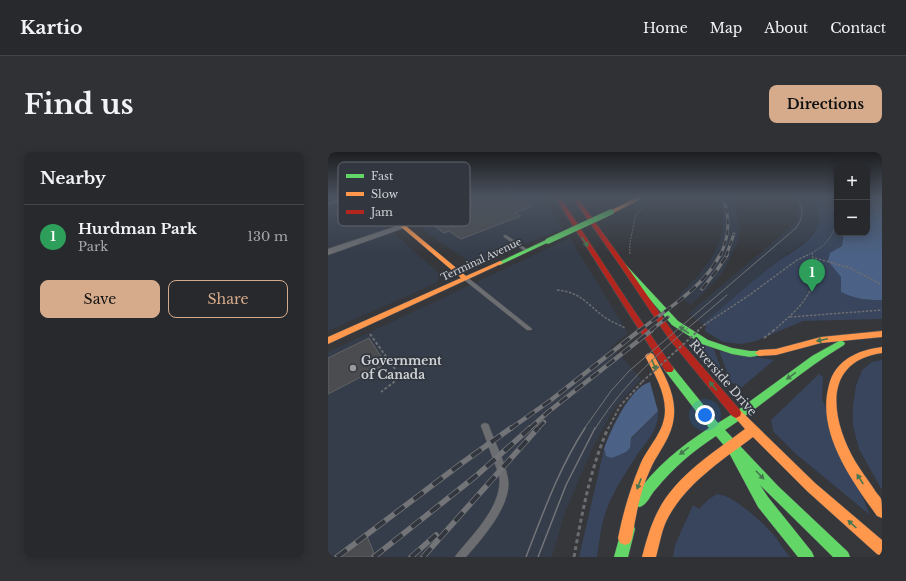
<!DOCTYPE html>
<meta charset="utf-8">
<style>
:root{--surface:#28292c;--page:#303134;--text:#f1f3f6;--muted:#a5a6a9;--line:#444548;--accent:#d6ab8b}
body{margin:0;font-family:"Libre Baskerville",serif;background:var(--page);color:var(--text)}
.controls{position:absolute;right:12px;top:12px;display:grid;overflow:hidden;border-radius:8px;box-shadow:0 2px 10px #0003}
.controls button{width:36px;height:36px;display:grid;place-items:center;padding:0;border:0;border-bottom:1px solid var(--line);background:var(--surface);color:var(--text);font:20px sans-serif}
.you{position:absolute;left:377px;top:263px;width:14px;height:14px;margin:-10px;border:3px solid #fff;border-radius:50%;background:#1a73e8;box-shadow:0 0 0 6px #1a73e833}
.badge{display:grid;place-items:center;width:26px;height:26px;border-radius:50%;background:var(--accent);color:#fff;font-size:13px;font-weight:700}
.pin{position:absolute;translate:-50% -33px;filter:drop-shadow(0 1px 2px #0008)}
.pin::after{content:'';position:absolute;top:21px;width:14px;height:12px;background:inherit;clip-path:polygon(0 0,100% 0,50% 100%)}
.list{margin:0;padding:0;list-style:none}
h2{display:flex;justify-content:space-between;align-items:center;height:52px;margin:0;padding:0 16px;font-size:17px}
h2 small{font-size:13px;font-weight:400;color:var(--muted)}
.list li{display:grid;grid-template-columns:26px 1fr auto;gap:12px;align-items:center;box-sizing:border-box;height:64px;padding:0 16px;border-top:1px solid var(--line)}
.list b{display:block;font-size:15px;white-space:nowrap}
.list p{margin:0;font-size:13px;white-space:nowrap;color:var(--muted)}
.list em{font-size:13px;font-style:normal;color:var(--muted)}
.actions{display:flex;gap:8px;padding:12px 16px}
.actions a{flex:1;padding:9px 0;border:1px solid var(--accent);border-radius:8px;text-align:center;font-size:14px;color:var(--accent)}
.actions .main{background:var(--accent);color:#111}
.map{position:relative;flex:none;width:554px;height:405px;overflow:hidden;border-radius:8px}
header{display:flex;align-items:center;gap:24px;box-sizing:border-box;height:56px;padding:0 20px;background:var(--surface);border-bottom:1px solid var(--line)}
header strong{font-size:19px}
nav{display:flex;gap:22px;margin-inline-start:auto;font-size:14px}
.intro{display:flex;align-items:center;justify-content:space-between;box-sizing:border-box;height:96px;padding:0 24px}
h1{margin:0;font-size:28px}
.button{padding:10px 18px;border-radius:8px;background:var(--accent);color:#111;font-size:14px;font-weight:700}
main{display:flex;gap:24px;padding:0 24px}
aside{flex:1;background:var(--surface);border-radius:8px;box-shadow:0 2px 10px #0003}
.map>svg:first-child{display:block}
</style>
<header>
<strong>Kartio</strong>
<nav><a>Home</a><a>Map</a><a>About</a><a>Contact</a></nav>
</header>
<div class="intro"><h1>Find us</h1><a class="button">Directions</a></div>
<main>
<aside>
<h2>Nearby<small></small></h2>
<ul class="list">
<li><span class="badge" style="background:#2e9e5b">1</span><div><b>Hurdman Park</b><p>Park</p></div><em>130 m</em></li>
</ul>
<div class="actions"><a class="main">Save</a><a>Share</a></div>
</aside>
<div class="map">
<svg width="554" height="405" viewBox="0 0 554 405">
<rect width="100%" height="100%" fill="#35373b"/>
<!-- built -->
<path fill="#363d4a" d="M0,45H25L113,123L108,131L0,179Z
M58,45H215L235,77L155,109L145,110L139,108L110,89Z
M390,45H404L408,55L412,77L409,93L395,120L381,136L363,153L350,144L374,119L385,103L392,89L395,76V64Z
M464,45H482L490,56L491,67L489,76L481,86L445,113L375,172L360,162L466,72L470,61L469,52Z
M242,86L300,181L282,196L295,206L313,227L285,258L265,295L236,363L224,405H0V200Z"/>
<!-- green -->
<path fill="#38455c" d="M482,45H509V81H539V45H554V167L475,169L428,189L413,192L395,190L377,179L378,174L375,172C398,152 421,132 445,113C459,102 481,93 489,76C494,64 489,55 482,45Z
M365,187L386,197L398,231L392,230L360,193Z
M391,199L446,208L413,236L408,232L403,231Z
M554,208V338L531,297L525,274V253L528,234L534,218L544,210Z
M491,222L495,225L494,247L542,363L468,302L445,279L443,268Z
M330,259C331,280 316,291 306,308C298,320 290,332 284,345C274,364 272,384 269,405H251L276,297L278,304L302,296L303,287Z
M389,342C405,343 432,368 443,380C450,387 455,397 462,405H345L347,393L365,353L371,357L381,347Z"/>
<!-- forest -->
<path fill="#4b6185" d="M539,45H554V148C539,148 527,147 513,140V125L500,109L502,101L514,94L516,81H539Z
M322,230L330,259L303,286L302,296L298,300L284,306L278,304L276,297C282,279 302,235 322,230Z"/>
<!-- building -->
<path fill="#4a4c4f" stroke="#616366" d="M72,45H186L203,55L187,61L193,64L133,87L121,79L116,81L104,72L107,71Z
M41,186L58,212L0,242V206Z
M39,384L46,401L41,405H12Z"/>
<g fill="none" stroke-linecap="round" stroke-linejoin="round">
<defs>
<path id="lane" d="M19,45H25L0,53V51Z
M176,83H178L200,98L197,99L176,85Z
M135,125H139L203,176L204,177L203,178H199L135,127Z
M157,271L160,272L161,274C167,291 177,309 180,327C184,353 154,387 138,405H127L129,402C146,381 176,352 171,323L153,274L154,272Z"/>
<path id="street" d="M72,73H75L79,75L0,103V97Z"/>
<path id="fast" d="M218,88L223,89L174,112L172,113L169,111Z
M296,112L298,113L350,169L380,188L404,196L422,199H434L435,201L434,203L422,205L404,202L374,192L344,173L294,115L293,114Z
M513,188L517,191L516,193C474,218 438,251 397,278L450,334L520,400L522,405H505L432,333L440,345L484,400L486,405H470L430,355L399,297L388,284C365,299 345,316 328,337C322,343 320,352 312,355L307,354L306,349L307,344C327,315 352,295 381,276L338,220L336,217L338,214H344L390,271L406,261L484,204Z
M300,370L305,372L307,377L300,405H286L295,372Z"/>
<path id="slow" d="M38,45H43L138,124L170,110L172,109L175,111L0,192V185L133,126Z
M310,45H317L285,61L280,60Z
M554,179V185L493,191L448,203L431,204L427,201L431,198L448,197L493,185Z
M554,195V201C492,210 504,269 527,309C533,319 540,328 546,337C548,341 552,344 553,347C554,352 554,360 554,366L549,364C523,327 488,280 501,233C507,208 530,198 554,195Z
M322,201L325,202C340,229 355,254 340,285C335,296 327,306 322,318C312,339 308,363 304,386L302,391L297,393L292,391L290,386C295,361 302,337 312,313C320,294 337,280 337,258C337,239 326,221 317,204L319,202Z
M408,256L412,258L487,331L554,388V404L549,402L479,339L425,285C393,309 354,334 337,372C333,382 331,394 328,405H314C318,390 322,375 329,361C347,324 385,301 417,277L403,261L404,258Z"/>
<path id="jam" d="M227,45H232L301,151L344,214L346,217L344,220H338Z
M244,45H249L298,113L347,183L412,258L413,261L412,264L408,266L404,264L341,187L293,115Z"/>
</defs>
<!-- lane casing -->
<use href="#lane" stroke="#535559" stroke-width="1"/>
<!-- street casing -->
<use href="#street" stroke="#535559" stroke-width="1"/>
<!-- fast casing -->
<use href="#fast" stroke="#535559" stroke-width="1"/>
<!-- slow casing -->
<use href="#slow" stroke="#535559" stroke-width="1"/>
<!-- jam casing -->
<use href="#jam" stroke="#535559" stroke-width="1"/>
<!-- path-far3 -->
<path stroke="#6b6d70" stroke-width="1" stroke-dasharray="2 1" stroke-linecap="butt" d="M498,45L509,64
M484,101L485,104
M302,102C301,89 303,87 305,76C307,64 307,62 317,54
M478,104C496,95 503,88 509,70"/>
<!-- path-far2 -->
<path stroke="#6b6d70" stroke-width="1.5" stroke-dasharray="2.5 1.5" stroke-linecap="butt" d="M487,106L522,116L554,133
M229,138C252,140 258,151 275,164C281,169 290,172 297,176
M462,165L554,158
M376,173L420,144L469,108L480,103
M445,179C469,158 495,138 484,103"/>
<!-- path-far1 -->
<path stroke="#6b6d70" stroke-width="2" stroke-dasharray="3 2" stroke-linecap="butt" d="M42,182L67,217L66,230L53,240
M436,186L446,178
M280,277L292,254L314,230"/>
<!-- path -->
<path stroke="#6b6d70" stroke-width="3" stroke-dasharray="4 3" stroke-linecap="butt" d="M246,405C254,361 262,318 280,276"/>
<!-- lane -->
<use href="#lane" fill="#6b6d71" fill-rule="evenodd"/>
<!-- street -->
<use href="#street" fill="#6b6d71" fill-rule="evenodd"/>
<!-- fast -->
<use href="#fast" fill="#63d668" fill-rule="evenodd"/>
<!-- slow -->
<use href="#slow" fill="#ff974d" fill-rule="evenodd"/>
<!-- jam -->
<use href="#jam" fill="#b3261e" fill-rule="evenodd"/>
<!-- tram-far1 -->
<path stroke="#727477" stroke-width="1" d="M256,277L283,239L301,219L468,76C476,65 476,56 469,45
M267,277C301,222 350,185 399,143"/>
<!-- tram -->
<path stroke="#727477" stroke-width="1.5" d="M198,405C215,361 231,316 257,276
M210,405L238,333L267,276"/>
<defs>
<path id="rail-far3" d="M392,104C402,83 402,66 395,45
M398,104L406,82"/>
<path id="rail-far2" d="M374,137L389,118L399,103
M311,179C339,157 375,136 392,103
M322,179L340,165"/>
<path id="rail-far1" d="M182,277L223,248L312,178
M201,277L220,260L324,178
M209,277L216,270"/>
<path id="rail" d="M9,405L134,311L183,276
M46,405L148,324L202,276
M83,405L108,383
M95,405L210,276"/>
</defs>
<!-- rail-far3 casing -->
<use href="#rail-far3" stroke="#727477" stroke-width="3"/>
<!-- rail-far2 casing -->
<use href="#rail-far2" stroke="#727477" stroke-width="3.5"/>
<!-- rail-far1 casing -->
<use href="#rail-far1" stroke="#727477" stroke-width="4.5"/>
<!-- rail casing -->
<use href="#rail" stroke="#727477" stroke-width="5.5"/>
<!-- rail-far3 -->
<use href="#rail-far3" stroke="#32363e" stroke-width="2" stroke-dasharray="5.5" stroke-linecap="butt"/>
<!-- rail-far2 -->
<use href="#rail-far2" stroke="#32363e" stroke-width="2.5" stroke-dasharray="8" stroke-linecap="butt"/>
<!-- rail-far1 -->
<use href="#rail-far1" stroke="#32363e" stroke-width="3" stroke-dasharray="10" stroke-linecap="butt"/>
<!-- rail -->
<use href="#rail" stroke="#32363e" stroke-width="4" stroke-dasharray="12" stroke-linecap="butt"/>
<defs>
<path id="fast-bridge" d="M220,89L283,60"/>
</defs>
<!-- fast-bridge casing -->
<use href="#fast-bridge" stroke="#535559" stroke-width="6" stroke-linecap="butt"/>
<!-- path-bridge-far1 -->
<path stroke="#6b6d70" stroke-width="1.5" stroke-dasharray="2.5 1.5" stroke-linecap="butt" d="M369,179L376,173"/>
<!-- path-bridge -->
<path stroke="#6b6d70" stroke-width="2" stroke-dasharray="3 2" stroke-linecap="butt" d="M314,230L371,178"/>
<!-- fast-bridge -->
<use href="#fast-bridge" stroke="#63d668" stroke-width="5.5"/>
</g>
<!-- one-way arrows -->
<defs><path id="oneway-solid" d="M-6-.8H1V-3.2L6.5 0L1 3.2V.8H-6Z"/></defs>
<g fill="#46764f">
<use href="#oneway-solid" transform="translate(257 90) rotate(57)"/>
<use href="#oneway-solid" transform="translate(356 178) rotate(-145)"/>
<use href="#oneway-solid" transform="translate(494 188) rotate(168)"/>
<use href="#oneway-solid" transform="translate(326 213) rotate(67)"/>
<use href="#oneway-solid" transform="translate(463 224) rotate(144)"/>
<use href="#oneway-solid" transform="translate(385 234) rotate(-130)"/>
<use href="#oneway-solid" transform="translate(356 299) rotate(143)"/>
<use href="#oneway-solid" transform="translate(432 323) rotate(46)"/>
<use href="#oneway-solid" transform="translate(532 327) rotate(-123)"/>
<use href="#oneway-solid" transform="translate(311 332) rotate(111)"/>
<use href="#oneway-solid" transform="translate(524 372) rotate(-138)"/>
</g>
<!-- sky -->
<linearGradient id="sky" x2="0" y2="1"><stop stop-color="#1d1e20"/><stop offset="0.44" stop-color="#4b5360"/><stop offset="1" stop-color="#4b5360" stop-opacity="0"/></linearGradient>
<rect width="554" height="102" fill="url(#sky)"/>
<!-- markers -->
<circle fill="#989ba0" stroke="#32363e" stroke-width="1.5" cx="25" cy="216" r="4"/>
<g text-anchor="middle" stroke-width="3.5" stroke-linejoin="round" paint-order="stroke">
<!-- far-street labels -->
<g font-size="10" fill="#ced1d6" stroke="#32363e">
<text transform="translate(153 107) rotate(-25)" y="4">Terminal Avenue</text>
</g>
<!-- poi labels -->
<g font-size="12" font-weight="bold" fill="#ced1d6" stroke="#32363e" text-anchor="start">
<text x="33" y="213">Government<tspan x="33" dy="14">of Canada</tspan></text>
</g>
<!-- street labels -->
<g font-size="12" fill="#ced1d6" stroke="#32363e">
<text transform="translate(395 226) rotate(49)" y="4">Riverside Drive</text>
</g>
</g>
<!-- legend -->
<rect x="10" y="10" width="132" height="64" rx="6" fill="#32363e" stroke="#61646c" stroke-width="1"/>
<rect x="18" y="22" width="18" height="4" fill="#63d668"/>
<rect x="18" y="40" width="18" height="4" fill="#ff974d"/>
<rect x="18" y="58" width="18" height="4" fill="#b3261e"/>
<g font-size="11" fill="#ced1d6">
<text x="43" y="28">Fast</text>
<text x="43" y="46">Slow</text>
<text x="43" y="64">Jam</text>
</g>
</svg>
<div class="controls">
<button>+</button>
<button>−</button>
</div>
<div class="you"></div>
<div class="pin badge" style="left:484px;top:140px;background:#2e9e5b">1</div>
</div>
</main>
